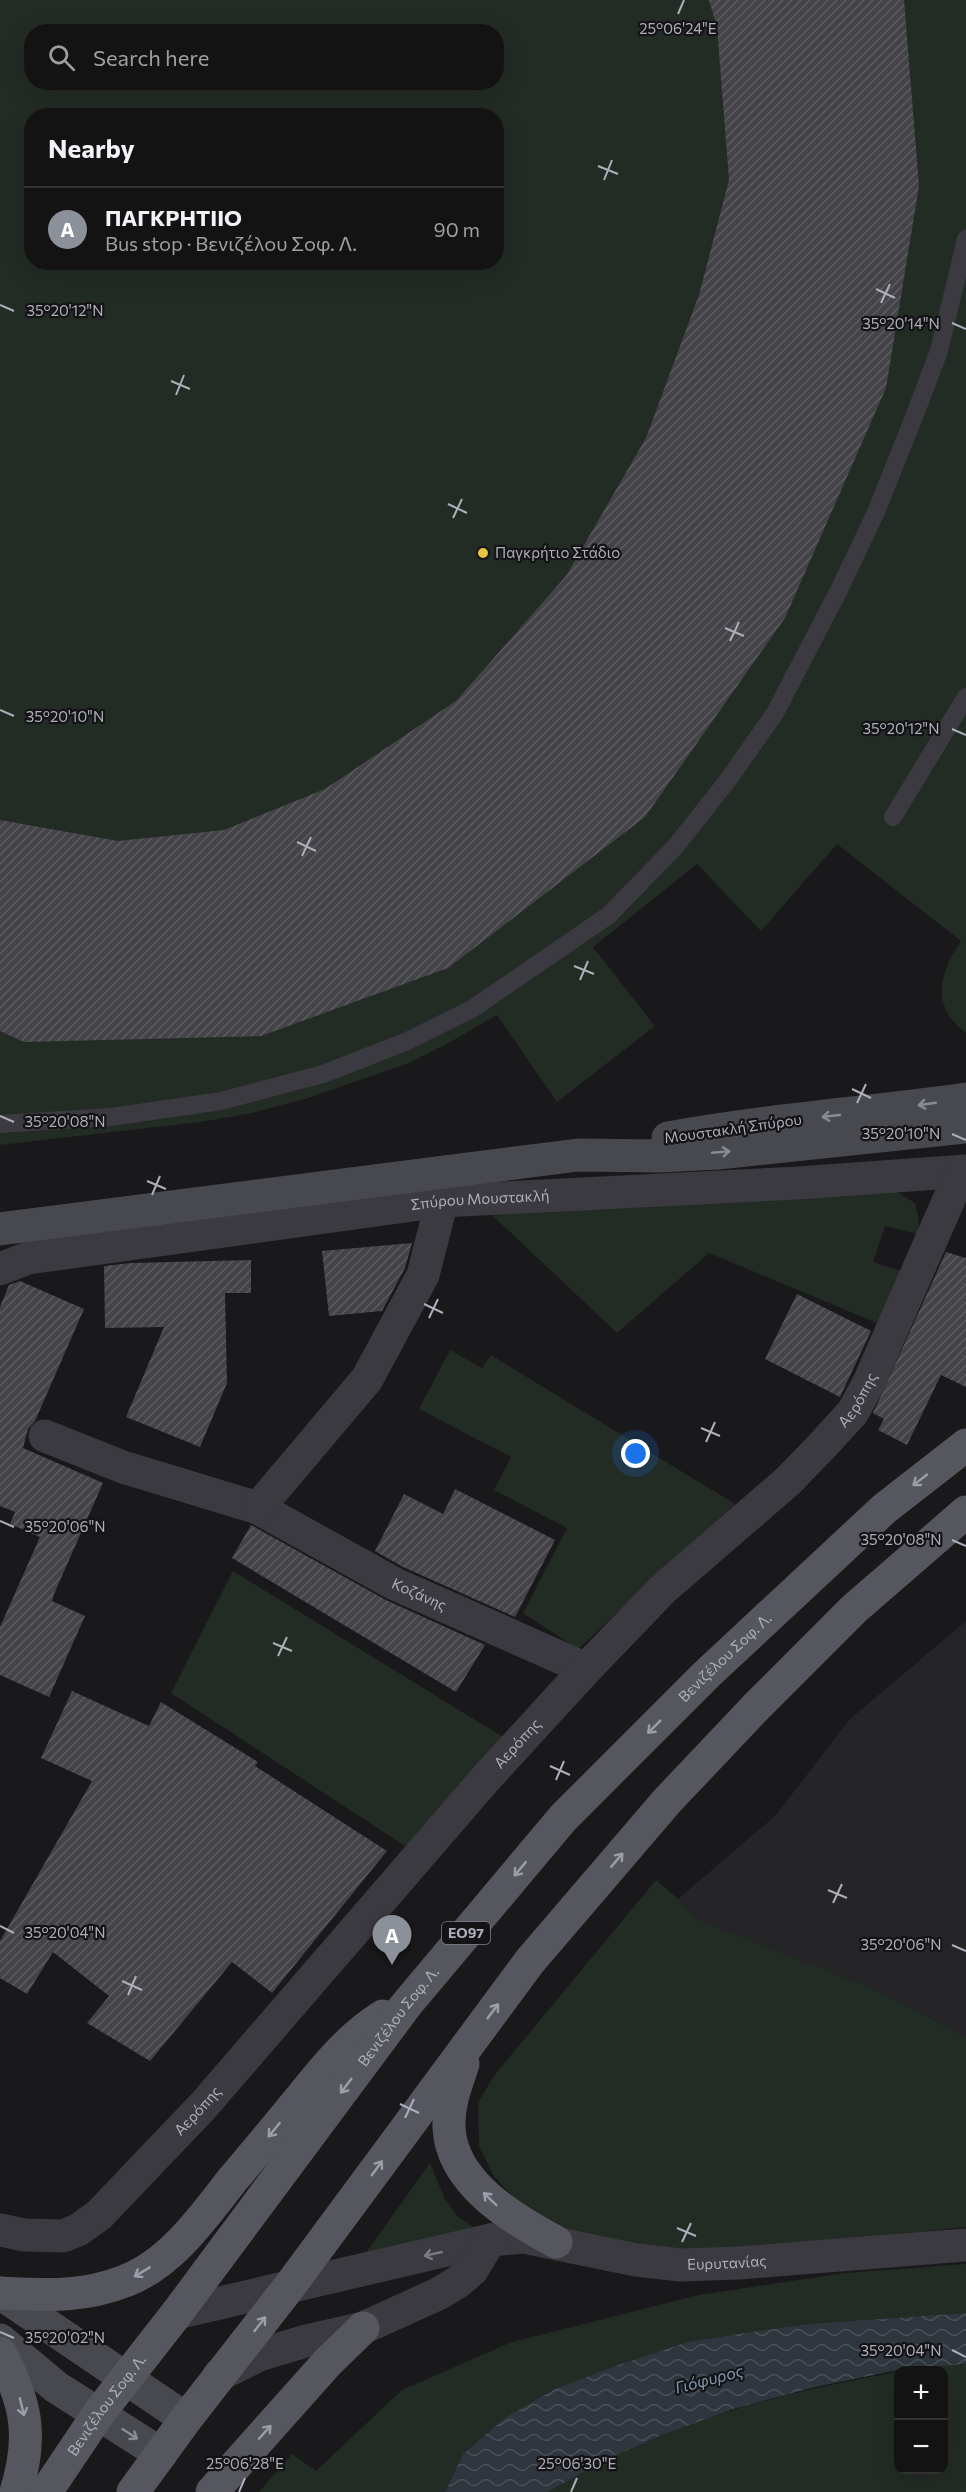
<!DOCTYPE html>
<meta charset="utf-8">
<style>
:root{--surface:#131314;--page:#1c1c1d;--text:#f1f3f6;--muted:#9d9ea0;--line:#323234;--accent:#8c9099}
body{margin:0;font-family:Commissioner,sans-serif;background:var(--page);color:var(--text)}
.controls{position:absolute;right:18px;bottom:18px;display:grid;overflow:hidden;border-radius:12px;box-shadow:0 6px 24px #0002}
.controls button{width:54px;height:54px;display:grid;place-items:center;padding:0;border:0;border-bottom:2px solid var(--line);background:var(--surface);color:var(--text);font:30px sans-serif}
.you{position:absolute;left:636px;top:1454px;width:21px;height:21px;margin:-15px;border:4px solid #fff;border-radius:50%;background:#1a73e8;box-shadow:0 0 0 9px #1a73e833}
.badge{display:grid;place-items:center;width:39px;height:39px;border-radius:50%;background:var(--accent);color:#fff;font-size:20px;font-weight:700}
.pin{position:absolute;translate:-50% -50px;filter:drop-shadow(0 2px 3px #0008)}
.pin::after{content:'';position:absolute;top:32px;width:21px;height:18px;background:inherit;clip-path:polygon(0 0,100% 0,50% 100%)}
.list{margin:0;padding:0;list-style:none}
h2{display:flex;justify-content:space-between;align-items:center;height:78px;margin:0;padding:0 24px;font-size:26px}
h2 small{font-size:20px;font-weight:400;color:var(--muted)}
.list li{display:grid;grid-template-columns:39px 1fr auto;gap:18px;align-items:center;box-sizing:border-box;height:84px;padding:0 24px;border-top:2px solid var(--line)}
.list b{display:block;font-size:22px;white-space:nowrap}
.list p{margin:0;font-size:20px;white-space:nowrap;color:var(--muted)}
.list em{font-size:20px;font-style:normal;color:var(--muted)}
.icon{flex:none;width:33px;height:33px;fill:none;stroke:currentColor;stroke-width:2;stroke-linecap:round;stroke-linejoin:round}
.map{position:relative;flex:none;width:966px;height:2492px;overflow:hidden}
.search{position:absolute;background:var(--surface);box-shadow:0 6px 24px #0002;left:24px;top:24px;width:480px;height:66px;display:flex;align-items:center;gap:15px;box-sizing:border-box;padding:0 21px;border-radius:24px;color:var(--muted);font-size:22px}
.panel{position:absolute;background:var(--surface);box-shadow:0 6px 24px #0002;left:24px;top:108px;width:480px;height:162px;border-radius:24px}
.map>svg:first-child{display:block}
</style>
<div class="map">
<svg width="966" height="2492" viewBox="0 0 966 2492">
<defs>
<pattern id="water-waves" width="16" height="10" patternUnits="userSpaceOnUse" patternTransform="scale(1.5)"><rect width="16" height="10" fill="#2f363e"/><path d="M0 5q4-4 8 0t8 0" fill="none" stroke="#4a5158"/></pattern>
<pattern id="building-hatch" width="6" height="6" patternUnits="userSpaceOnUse" patternTransform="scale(1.5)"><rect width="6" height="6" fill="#434348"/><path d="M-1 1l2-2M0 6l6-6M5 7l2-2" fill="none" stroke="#5b5c60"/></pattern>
</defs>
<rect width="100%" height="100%" fill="#19191b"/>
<!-- built -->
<path fill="#252528" d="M966,1621V2037L872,1988L696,1919L678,1899L776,1815L849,1720Z"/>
<!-- grass -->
<path fill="#232b25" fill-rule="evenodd" d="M0,0H966V1033C930,1006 939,974 961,941L837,844L761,931L697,864L593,947L655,1026L557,1102L497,1015L445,1045L409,1063L305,1099L252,1113L200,1122L0,1145ZM32,32H496V82H32ZM32,116H496V262H32Z
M897,1192L915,1203L919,1220L918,1234L885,1226L873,1262L901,1271L877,1323L709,1253L617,1333L491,1214Z
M450,1350L482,1368L491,1355L735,1504L578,1649L523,1613L567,1528L494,1490L511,1457L419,1409Z
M233,1571L503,1737L408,1848L171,1693Z
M656,1880L678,1899L697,1919L872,1988L966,2037V2227L705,2255L637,2245L561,2229L518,2203L493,2175L479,2146L478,2103L493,2077Z
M430,2163L445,2199L459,2218L474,2227L361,2260Z
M966,2264V2313L751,2332L687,2342L618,2365L506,2417L463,2454L445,2492H259L292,2454L316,2471L402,2390L512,2342L699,2295L845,2273Z
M966,2364V2492H548C565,2482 582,2471 600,2462C694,2415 796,2390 898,2372V2470H944V2370H907Z"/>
<!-- water -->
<path fill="url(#water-waves)" d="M966,2313V2364L898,2370L815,2387L733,2409L662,2435L600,2462L548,2492H445L463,2454L506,2417L555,2389L618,2365L687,2342L751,2332L811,2324Z"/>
<!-- building -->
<path fill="url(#building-hatch)" d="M709,0H904L919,186L886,388L785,618L645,817L448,968L261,1036L24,1042L0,1031V820L118,841L224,830L325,789L456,701L566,576L646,438L699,295L729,180L717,27Z
M412,1243L405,1268L382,1311L329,1316L322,1251Z
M946,1252L966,1258V1387L941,1375L907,1445L878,1430L884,1419L873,1413Z
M251,1260V1293H225L227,1383L200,1447L126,1417L164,1327L105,1328L104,1266L131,1263Z
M20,1281L84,1309L35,1421L28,1429L23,1448L103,1483L54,1594L52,1601L85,1616L49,1697L0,1675V1627L40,1537L10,1524L15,1512L0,1506V1307L9,1285Z
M797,1294L871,1331L840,1397L765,1359Z
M455,1489L555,1540L515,1617L403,1567L375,1551L404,1494L443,1514Z
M251,1525L386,1600L485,1645L456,1692L232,1558Z
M72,1691L149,1726L161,1702L258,1762L255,1766L387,1851L272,1993L232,1962L150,2061L87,2023L109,1996L53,1952L27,1994L0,1978V1941L92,1781L41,1758Z"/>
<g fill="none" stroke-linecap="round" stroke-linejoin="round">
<!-- lane -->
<path stroke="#3a3a40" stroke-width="18" d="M893,817L966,697
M0,1124L111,1117L221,1101L323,1074L405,1042L472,1009L609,915L675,847L728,780L775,713L839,590L876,512L914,417L939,351L966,239"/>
<!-- street -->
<g stroke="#3a3a40" stroke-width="33">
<path id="s1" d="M0,1269L28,1258L442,1201L798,1183L966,1171"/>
<path id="s2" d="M45,1436L123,1467L258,1508L395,1584L586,1669"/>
<path d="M258,1508L367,1379L423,1275L442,1201"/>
<path id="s3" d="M0,2230L24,2235L63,2236L78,2230L99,2215L203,2106L487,1777L586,1669L663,1589L788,1481L820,1448L853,1412L869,1382L961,1172"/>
<path id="s4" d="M177,2313L490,2240L524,2237L636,2260L681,2265L739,2263L966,2245"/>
<path d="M219,2375L259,2355L306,2341L363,2328L438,2294L458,2282L472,2270L490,2240"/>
</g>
<!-- secondary -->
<path stroke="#48494f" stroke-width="33" d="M668,1138C766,1120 867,1113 966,1099
M0,1229L578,1155L660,1156L718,1153L966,1127
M0,2293L186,2419
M0,2340L56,2387L161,2454"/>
<!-- primary -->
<g stroke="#56575e" stroke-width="33">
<path d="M463,2064C456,2085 448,2105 449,2127C451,2183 513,2219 556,2242"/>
<path d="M0,2293C45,2295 82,2298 125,2281C171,2264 204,2216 233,2179C257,2151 280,2123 303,2095C326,2066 351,2036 383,2016"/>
<path d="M0,2353C27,2403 33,2437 16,2492"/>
<path id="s5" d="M46,2492L99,2413L177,2313L406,2005L563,1818L707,1674L884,1509L966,1445"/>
<path d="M133,2492L186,2419L289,2287L530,1961L667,1801L756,1707L854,1609L966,1512"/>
<path d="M212,2492L327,2363L363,2328"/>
</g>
</g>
<!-- one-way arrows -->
<defs><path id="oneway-shaft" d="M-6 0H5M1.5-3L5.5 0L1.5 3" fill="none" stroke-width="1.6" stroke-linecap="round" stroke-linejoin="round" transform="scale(1.5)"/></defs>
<g stroke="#898b95">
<use href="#oneway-shaft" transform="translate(927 1104) rotate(172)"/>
<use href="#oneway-shaft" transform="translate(831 1116) rotate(174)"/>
<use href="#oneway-shaft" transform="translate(721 1152) rotate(-5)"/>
<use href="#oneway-shaft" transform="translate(130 2434) rotate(33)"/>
</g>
<g stroke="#9b9da8">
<use href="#oneway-shaft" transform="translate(920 1480) rotate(142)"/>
<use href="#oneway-shaft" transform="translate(654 1727) rotate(135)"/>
<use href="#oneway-shaft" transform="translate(617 1860) rotate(-50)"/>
<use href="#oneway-shaft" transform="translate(520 1869) rotate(130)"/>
<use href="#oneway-shaft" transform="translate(493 2011) rotate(-53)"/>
<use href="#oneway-shaft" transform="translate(346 2086) rotate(127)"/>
<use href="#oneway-shaft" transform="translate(274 2130) rotate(129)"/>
<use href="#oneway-shaft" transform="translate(377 2168) rotate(-54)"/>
<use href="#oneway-shaft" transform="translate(490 2199) rotate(-136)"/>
<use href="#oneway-shaft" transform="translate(142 2272) rotate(149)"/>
<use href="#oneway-shaft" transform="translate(260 2324) rotate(-52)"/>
<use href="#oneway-shaft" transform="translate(22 2407) rotate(76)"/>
<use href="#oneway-shaft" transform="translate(265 2432) rotate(-48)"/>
</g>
<use stroke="#797a83" href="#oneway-shaft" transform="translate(433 2254) rotate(167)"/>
<!-- ticks -->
<path fill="none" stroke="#acaeba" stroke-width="2" d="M678,14L684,0M598,166L618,174M604,180L612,160M876,289L895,298M881,303L890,284M0,305L14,311M952,323L966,329M171,381L190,389M176,395L184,375M448,504L467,513M453,518L462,499M725,628L744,636M730,641L739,622M0,710L14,716M952,729L966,735M297,842L316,851M302,856L311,837M574,966L594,974M580,980L588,961M852,1089L871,1098M857,1103L866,1084M0,1116L14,1122M952,1134L966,1140M147,1181L166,1189M152,1195L160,1176M424,1304L443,1313M429,1318L438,1299M701,1428L720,1436M706,1442L715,1422M0,1521L14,1527M952,1540L966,1546M273,1643L292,1651M278,1656L287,1637M550,1766L570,1775M556,1780L564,1761M828,1890L847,1898M833,1903L842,1884M0,1926L14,1933M952,1945L966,1951M122,1981L142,1990M128,1995L136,1976M400,2104L419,2113M405,2118L414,2099M677,2228L696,2236M682,2242L691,2223M0,2332L14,2338M952,2350L966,2357M239,2492L245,2478M571,2492L577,2478"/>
<!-- markers -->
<circle fill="#e9c442" stroke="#141416" stroke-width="2" cx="483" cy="553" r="6"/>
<g text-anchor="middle" stroke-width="4.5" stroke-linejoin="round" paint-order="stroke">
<!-- shield labels -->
<rect fill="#141416" stroke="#7e8089" stroke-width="1.5" x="442" y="1922" width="48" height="22" rx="4.5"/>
<g font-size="14" font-weight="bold" fill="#acaeba">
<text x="466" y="1938">ΕΟ97</text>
</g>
<!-- poi labels -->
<g font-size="15" fill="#acaeba" stroke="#141416" text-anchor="start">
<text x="495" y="558">Παγκρήτιο Στάδιο</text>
</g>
<!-- street labels -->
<g font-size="15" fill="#acaeba" stroke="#141416">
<text transform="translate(733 1129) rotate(-8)" y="5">Μουστακλή Σπύρου</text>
<text dy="5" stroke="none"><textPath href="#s1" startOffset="486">Σπύρου Μουστακλή</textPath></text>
<text dy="5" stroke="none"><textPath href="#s3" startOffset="1221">Αερόπης</textPath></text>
<text dy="5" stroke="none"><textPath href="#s2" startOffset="408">Κοζάνης</textPath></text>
<text dy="5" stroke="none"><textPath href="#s5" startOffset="1078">Βενιζέλου Σοφ. Λ.</textPath></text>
<text dy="5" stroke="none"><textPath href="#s3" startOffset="736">Αερόπης</textPath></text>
<text dy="5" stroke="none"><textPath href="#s5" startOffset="592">Βενιζέλου Σοφ. Λ.</textPath></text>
<text dy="5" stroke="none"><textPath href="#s3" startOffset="249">Αερόπης</textPath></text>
<text dy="5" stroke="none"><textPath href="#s4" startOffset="561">Ευρυτανίας</textPath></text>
<text dy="5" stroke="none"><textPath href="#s5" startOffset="106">Βενιζέλου Σοφ. Λ.</textPath></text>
</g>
<!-- water labels -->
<g font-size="16" font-style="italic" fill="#8598b3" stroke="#141416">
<text transform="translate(709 2379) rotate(-15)" y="6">Γιόφυρος</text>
</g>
</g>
<g font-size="15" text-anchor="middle" fill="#acaeba" stroke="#141416" stroke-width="4.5" stroke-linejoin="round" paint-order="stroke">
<text x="678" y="34">25°06'24"E</text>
<text x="65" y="316">35°20'12"N</text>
<text x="901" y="329">35°20'14"N</text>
<text x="65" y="722">35°20'10"N</text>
<text x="901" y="734">35°20'12"N</text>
<text x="65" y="1127">35°20'08"N</text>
<text x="901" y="1139">35°20'10"N</text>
<text x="65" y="1532">35°20'06"N</text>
<text x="901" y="1545">35°20'08"N</text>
<text x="65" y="1938">35°20'04"N</text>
<text x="901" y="1950">35°20'06"N</text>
<text x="65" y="2343">35°20'02"N</text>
<text x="901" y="2356">35°20'04"N</text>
<text x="245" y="2469">25°06'28"E</text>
<text x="577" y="2469">25°06'30"E</text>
</g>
</svg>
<div class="controls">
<button>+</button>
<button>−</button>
</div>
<div class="you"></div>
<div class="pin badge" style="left:392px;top:1965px">A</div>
<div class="search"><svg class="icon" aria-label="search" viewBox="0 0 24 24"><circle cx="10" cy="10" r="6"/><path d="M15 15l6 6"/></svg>Search here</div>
<section class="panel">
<h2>Nearby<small></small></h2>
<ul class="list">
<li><span class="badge">A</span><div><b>ΠΑΓΚΡΗΤΙΙΟ</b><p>Bus stop · Βενιζέλου Σοφ. Λ.</p></div><em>90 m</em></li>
</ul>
</section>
</div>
